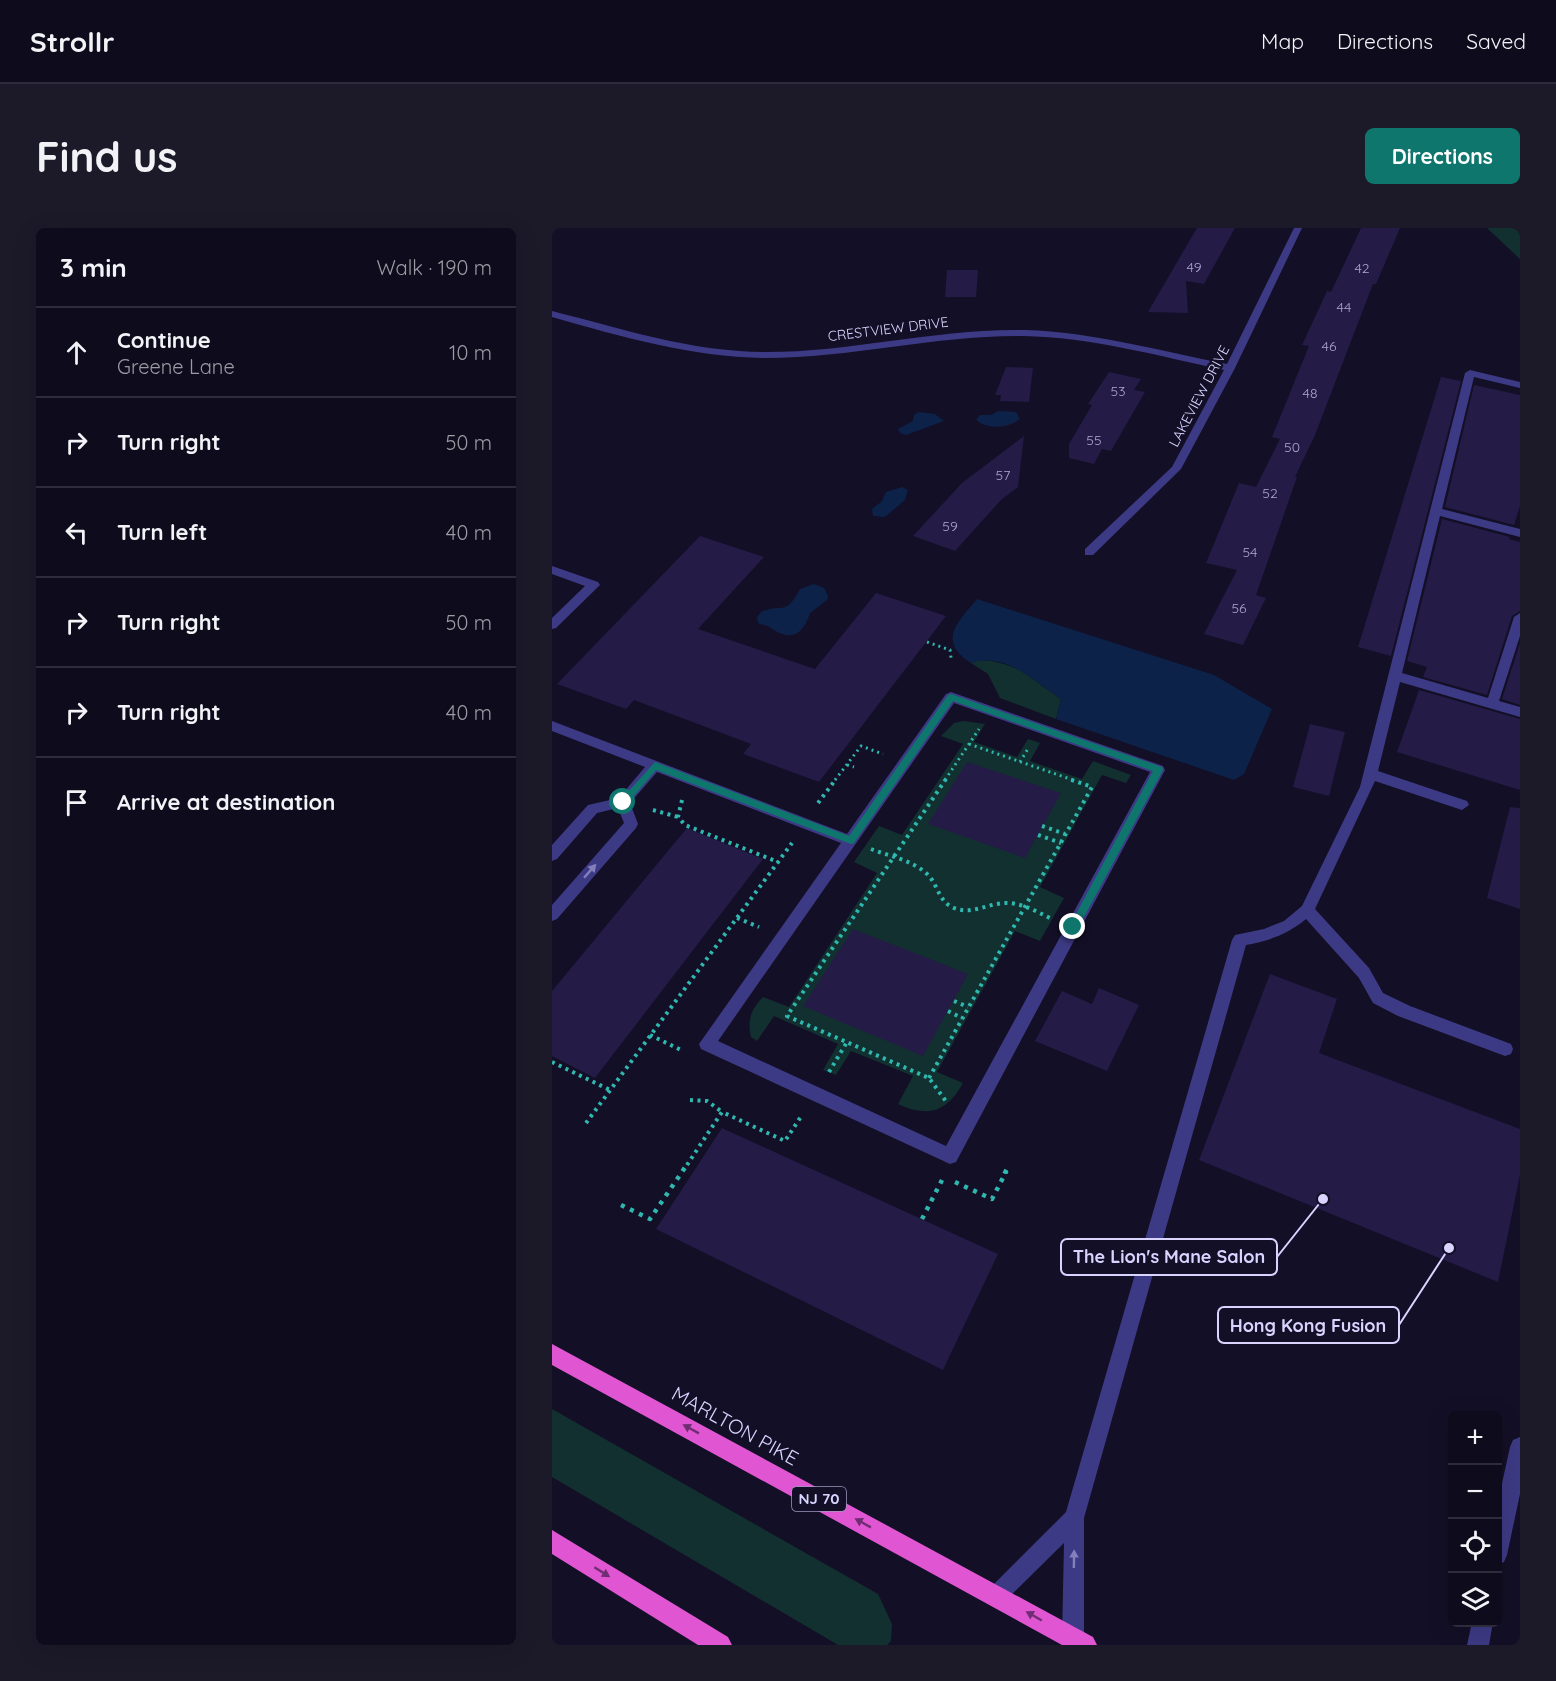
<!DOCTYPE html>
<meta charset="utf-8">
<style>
:root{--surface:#0e0b1c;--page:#1c1929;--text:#f1f3f6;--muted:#9b9ba3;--line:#2e2b3b;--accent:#0f766e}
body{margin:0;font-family:Quicksand,sans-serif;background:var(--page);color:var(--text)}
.controls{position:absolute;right:18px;bottom:18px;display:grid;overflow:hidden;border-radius:9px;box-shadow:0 6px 24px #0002}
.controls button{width:54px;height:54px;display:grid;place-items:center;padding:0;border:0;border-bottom:2px solid var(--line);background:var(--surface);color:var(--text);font:30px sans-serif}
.stop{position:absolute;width:18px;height:18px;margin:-14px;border:4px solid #0f766e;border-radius:50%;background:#fff}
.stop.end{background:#0f766e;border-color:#fff;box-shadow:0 2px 6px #0008}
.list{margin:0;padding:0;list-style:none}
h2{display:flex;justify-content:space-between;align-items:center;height:78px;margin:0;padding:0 24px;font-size:26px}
h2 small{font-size:20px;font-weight:400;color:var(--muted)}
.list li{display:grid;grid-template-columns:39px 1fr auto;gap:18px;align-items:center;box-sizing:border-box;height:90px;padding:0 24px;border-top:2px solid var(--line)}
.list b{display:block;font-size:22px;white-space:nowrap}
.list p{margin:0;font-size:20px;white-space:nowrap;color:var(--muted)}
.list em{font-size:20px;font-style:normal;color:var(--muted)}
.icon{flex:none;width:33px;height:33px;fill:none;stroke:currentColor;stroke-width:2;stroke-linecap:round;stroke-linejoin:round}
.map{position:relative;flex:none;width:968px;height:1417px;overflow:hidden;border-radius:9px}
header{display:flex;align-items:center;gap:36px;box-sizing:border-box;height:84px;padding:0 30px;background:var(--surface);border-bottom:2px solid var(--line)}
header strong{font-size:28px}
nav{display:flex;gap:33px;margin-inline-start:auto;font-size:21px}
.intro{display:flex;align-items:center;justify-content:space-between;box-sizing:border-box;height:144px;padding:0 36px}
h1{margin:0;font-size:42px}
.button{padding:15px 27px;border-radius:9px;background:var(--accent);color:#fff;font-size:21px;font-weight:700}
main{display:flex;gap:36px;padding:0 36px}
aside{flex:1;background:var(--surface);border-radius:9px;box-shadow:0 6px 24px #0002}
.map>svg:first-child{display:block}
</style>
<header>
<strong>Strollr</strong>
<nav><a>Map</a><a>Directions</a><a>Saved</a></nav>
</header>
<div class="intro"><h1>Find us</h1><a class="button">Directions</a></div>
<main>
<aside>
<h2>3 min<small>Walk · 190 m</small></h2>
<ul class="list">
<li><svg class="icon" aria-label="ahead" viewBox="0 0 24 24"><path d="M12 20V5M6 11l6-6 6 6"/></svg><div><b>Continue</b><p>Greene Lane</p></div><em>10 m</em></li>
<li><svg class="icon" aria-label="right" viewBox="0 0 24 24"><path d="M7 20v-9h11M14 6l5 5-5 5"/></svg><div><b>Turn right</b></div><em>50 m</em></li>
<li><svg class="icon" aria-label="left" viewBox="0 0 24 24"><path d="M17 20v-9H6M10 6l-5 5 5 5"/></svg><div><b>Turn left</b></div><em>40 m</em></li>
<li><svg class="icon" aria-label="right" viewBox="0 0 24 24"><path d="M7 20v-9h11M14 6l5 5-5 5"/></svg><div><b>Turn right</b></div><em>50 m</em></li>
<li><svg class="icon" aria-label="right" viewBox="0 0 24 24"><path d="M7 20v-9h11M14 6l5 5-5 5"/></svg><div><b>Turn right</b></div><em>40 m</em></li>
<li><svg class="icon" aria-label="arrive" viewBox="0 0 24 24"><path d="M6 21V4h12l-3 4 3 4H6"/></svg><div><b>Arrive at destination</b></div></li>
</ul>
</aside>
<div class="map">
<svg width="968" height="1417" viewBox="0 0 968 1417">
<rect width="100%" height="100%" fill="#130f26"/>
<!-- green -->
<path fill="#12302f" d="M935,0H968V31Z
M427,432C467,434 477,450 509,471L504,491L448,470L436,446L419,435Z
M412,493L433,496L422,514L465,529L476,511L488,515L478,533L530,551L541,533L579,547L574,555L550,547L488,659L512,670L488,713L463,703L385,844L411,855C395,884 377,890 346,876L361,848L299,823L284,847L271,842L286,816L222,788L205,813L199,809C195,793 199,781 211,769L237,779L325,645L302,634L327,598L350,607L411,516L389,508L402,495Z
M0,1181L326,1366L340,1396L339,1413L335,1417H286L0,1249Z"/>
<!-- water -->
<path fill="#0c2248" d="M446,183L464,184L468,191C456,200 436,202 424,192L428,187H439Z
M366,184L383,186L392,193L354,207L348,205L346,201L361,193L362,187Z
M350,259L356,262L353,272L333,289L321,288L320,281L330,273L334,264Z
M262,356L272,360L276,368L275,372L258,385C251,407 239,414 219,400C215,397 210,397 206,395L205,389L209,384C232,374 232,390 248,361Z
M425,371L662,447L720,481L692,546L682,552L504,491L509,471C482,453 454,424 419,435C385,413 405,395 425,371Z"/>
<!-- building -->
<path fill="#241b47" d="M645,0H683L652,56L634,53L636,85L596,84Z
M809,0H848L824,56H821L763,207L743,249H745L704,367L714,370L691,417L652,406L685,342L654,335L687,255L704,259L728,211L720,209L757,118L750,117L775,63L779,64Z
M395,42H426L424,69H393Z
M454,139L481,140L477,174L448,173L449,167H443Z
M557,144L589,151L582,162L593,164L559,223L550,221L542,236L517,230V216L540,177L536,176Z
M889,149L909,153L839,428L806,419Z
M922,157L968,167V278L962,297L893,279Z
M472,208L466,259L449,272L403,323L361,308L410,255Z
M890,291L958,309L957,311L968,314V383L960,388L935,467L871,449L875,439L855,433Z
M148,308L212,329L146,401L263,441L324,365L394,388L267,554L191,526L199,516L82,472L74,481L5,456Z
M968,415V477L950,471Z
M867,462L968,491V562L845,524Z
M758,496L793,504L777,568L741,559Z
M415,534L509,565L473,630L376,596Z
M958,579L968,580V681L935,670Z
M135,600L211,631L43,850L0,828V763Z
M301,701L416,746L371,828L251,778Z
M718,746L785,771L767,825L968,901V947L946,1054L647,932Z
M547,760L587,777L555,843L483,813L510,763L540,776Z
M170,900L446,1026L391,1142L104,1001Z"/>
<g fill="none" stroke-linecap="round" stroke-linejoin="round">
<!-- path-far2 -->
<path stroke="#2fb8b0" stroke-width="3" stroke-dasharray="2 4" stroke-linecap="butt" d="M375,414L398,422L399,430
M417,516L521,552
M468,534L477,519
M295,537L302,539
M283,552L309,518L331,526
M393,552L427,501"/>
<!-- path-far1 -->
<path stroke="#2fb8b0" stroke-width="4" stroke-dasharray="3 4.5" stroke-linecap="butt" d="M394,551L235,788L377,850L396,876
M130,572L126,589L133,597L226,634
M266,575L284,551
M101,582L126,589
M490,598L513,606
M486,607L509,615
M319,621C337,628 359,632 374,645C386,655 386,674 402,680C419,687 435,676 452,675C469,674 485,684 500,691
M185,690L207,699
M402,773L416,779
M396,783L410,790
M98,807L129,822
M0,834L58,862
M277,844L295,814
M377,850L540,559L517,551
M138,872L155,873L169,883
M34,895L240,615
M135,937L170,884L233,913L250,887"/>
<!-- path -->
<path stroke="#2fb8b0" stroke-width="4.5" stroke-dasharray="4 6" stroke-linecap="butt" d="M403,954L440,971L454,944L448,941
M69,977L98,991L136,935
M370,991L390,952"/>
<!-- service -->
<path fill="#3d3a85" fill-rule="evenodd" d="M918,142L968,154V160L922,149L890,281L968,301V309L888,288L850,445L936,470L962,389L968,385V408L947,473L968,479V489L848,454L826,543L915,573L917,577L910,582L823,553L763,681L817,740L831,765L858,778L959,816L961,821L959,826L953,828L846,788L821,775L807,750L754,691C736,706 717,713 694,717L532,1290V1410L529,1417H513L510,1410L512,1315L452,1374L445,1377L438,1374L435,1367L438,1360L514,1284L680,712L683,707L712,701L732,693L750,678L808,559L913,145Z
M968,1209V1266L955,1327L952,1334L945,1337V1278L958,1219L961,1212Z
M920,1394H941L937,1417H915Z"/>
<!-- minor -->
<path fill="#3d3a85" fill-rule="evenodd" d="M742,0H750L683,140L629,241L541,327H533V321L620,239L672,142C606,128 539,109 471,108C384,107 300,130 213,130C140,129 70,109 0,89V83C71,101 140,124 214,124C301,124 386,100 473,102C541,104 608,123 675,136Z
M0,338L46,354L48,357L4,400L0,401V390L33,358L0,346Z
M399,464L611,538L613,542L404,934L398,936L149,821L147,816L289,615L105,544L78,575L86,596L84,600L5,691L0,693V677L72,595L66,580L45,585L5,631L0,633V617L36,577L67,570L93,539L0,503V493L295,606L394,466ZM402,475L598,544L394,918L166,813Z"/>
<!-- trunk -->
<path fill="#e055d1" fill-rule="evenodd" d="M0,1116L541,1409L545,1417H510L0,1137Z
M0,1302L176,1409L180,1417H146L0,1326Z"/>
</g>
<!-- one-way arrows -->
<defs><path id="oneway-solid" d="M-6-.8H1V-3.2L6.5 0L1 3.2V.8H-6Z" transform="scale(1.5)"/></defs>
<g fill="#837fbc">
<use href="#oneway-solid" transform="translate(38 643) rotate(-49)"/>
<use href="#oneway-solid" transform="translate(522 1331) rotate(-89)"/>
</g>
<g fill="#6f2e73">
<use href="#oneway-solid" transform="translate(139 1201) rotate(-151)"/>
<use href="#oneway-solid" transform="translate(311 1295) rotate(-151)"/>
<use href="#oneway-solid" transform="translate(50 1344) rotate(32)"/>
<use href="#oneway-solid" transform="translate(482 1388) rotate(-150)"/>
</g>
<!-- route -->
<path fill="#0f766e" d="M399,466L610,539L611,542L525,702L521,704L517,699L601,543L401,473L302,615L299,616L104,542L75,576L71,577L67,574L103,534L297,608L396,467Z"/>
<g text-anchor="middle" stroke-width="5" stroke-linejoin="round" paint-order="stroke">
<!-- number labels -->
<g font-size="14" fill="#aca6d1">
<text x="642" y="44">49</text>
<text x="810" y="45">42</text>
<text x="792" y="84">44</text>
<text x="777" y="123">46</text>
<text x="566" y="168">53</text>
<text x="758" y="170">48</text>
<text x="542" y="217">55</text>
<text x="740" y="224">50</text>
<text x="451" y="252">57</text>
<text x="718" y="270">52</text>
<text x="398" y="303">59</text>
<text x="698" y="329">54</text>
<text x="687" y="385">56</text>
</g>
<!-- far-street labels -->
<g font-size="14" fill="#d9d4ff" stroke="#130f26">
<text transform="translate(336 101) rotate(-7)" y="5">CRESTVIEW DRIVE</text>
<text transform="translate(647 168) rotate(-62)" y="5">LAKEVIEW DRIVE</text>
</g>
<!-- shield labels -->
<rect fill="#130f26" stroke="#9e99be" stroke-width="1.5" x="240" y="1259" width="54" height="24" rx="4.5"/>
<g font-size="15" font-weight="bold" fill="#d9d4ff">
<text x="267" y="1276">NJ 70</text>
</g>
<!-- near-street labels -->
<g font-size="20" fill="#d9d4ff" stroke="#130f26">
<text transform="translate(183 1198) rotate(29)" y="7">MARLTON PIKE</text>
</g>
</g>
<!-- callouts -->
<path fill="none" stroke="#d9d4ff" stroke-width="2" d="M771 971L725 1029M897 1020L847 1097"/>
<g fill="#d9d4ff" stroke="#130f26" stroke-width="2">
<circle cx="771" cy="971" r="6"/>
<circle cx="897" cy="1020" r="6"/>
</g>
<g fill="#130f26" stroke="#d9d4ff" stroke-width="2">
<rect x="509" y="1011" width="216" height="36" rx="6"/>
<rect x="666" y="1079" width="181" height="36" rx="6"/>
</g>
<g font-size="18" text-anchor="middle" font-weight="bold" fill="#d9d4ff">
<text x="617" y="1035">The Lion's Mane Salon</text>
<text x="756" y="1104">Hong Kong Fusion</text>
</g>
</svg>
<div class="controls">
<button>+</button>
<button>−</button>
<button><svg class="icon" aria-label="locate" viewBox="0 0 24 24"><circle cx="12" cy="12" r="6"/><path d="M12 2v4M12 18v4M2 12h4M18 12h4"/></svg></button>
<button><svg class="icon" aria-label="layers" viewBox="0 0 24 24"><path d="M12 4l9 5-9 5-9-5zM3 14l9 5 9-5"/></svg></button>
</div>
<div class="stop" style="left:71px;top:574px"></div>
<div class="stop end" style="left:521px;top:699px"></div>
</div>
</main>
